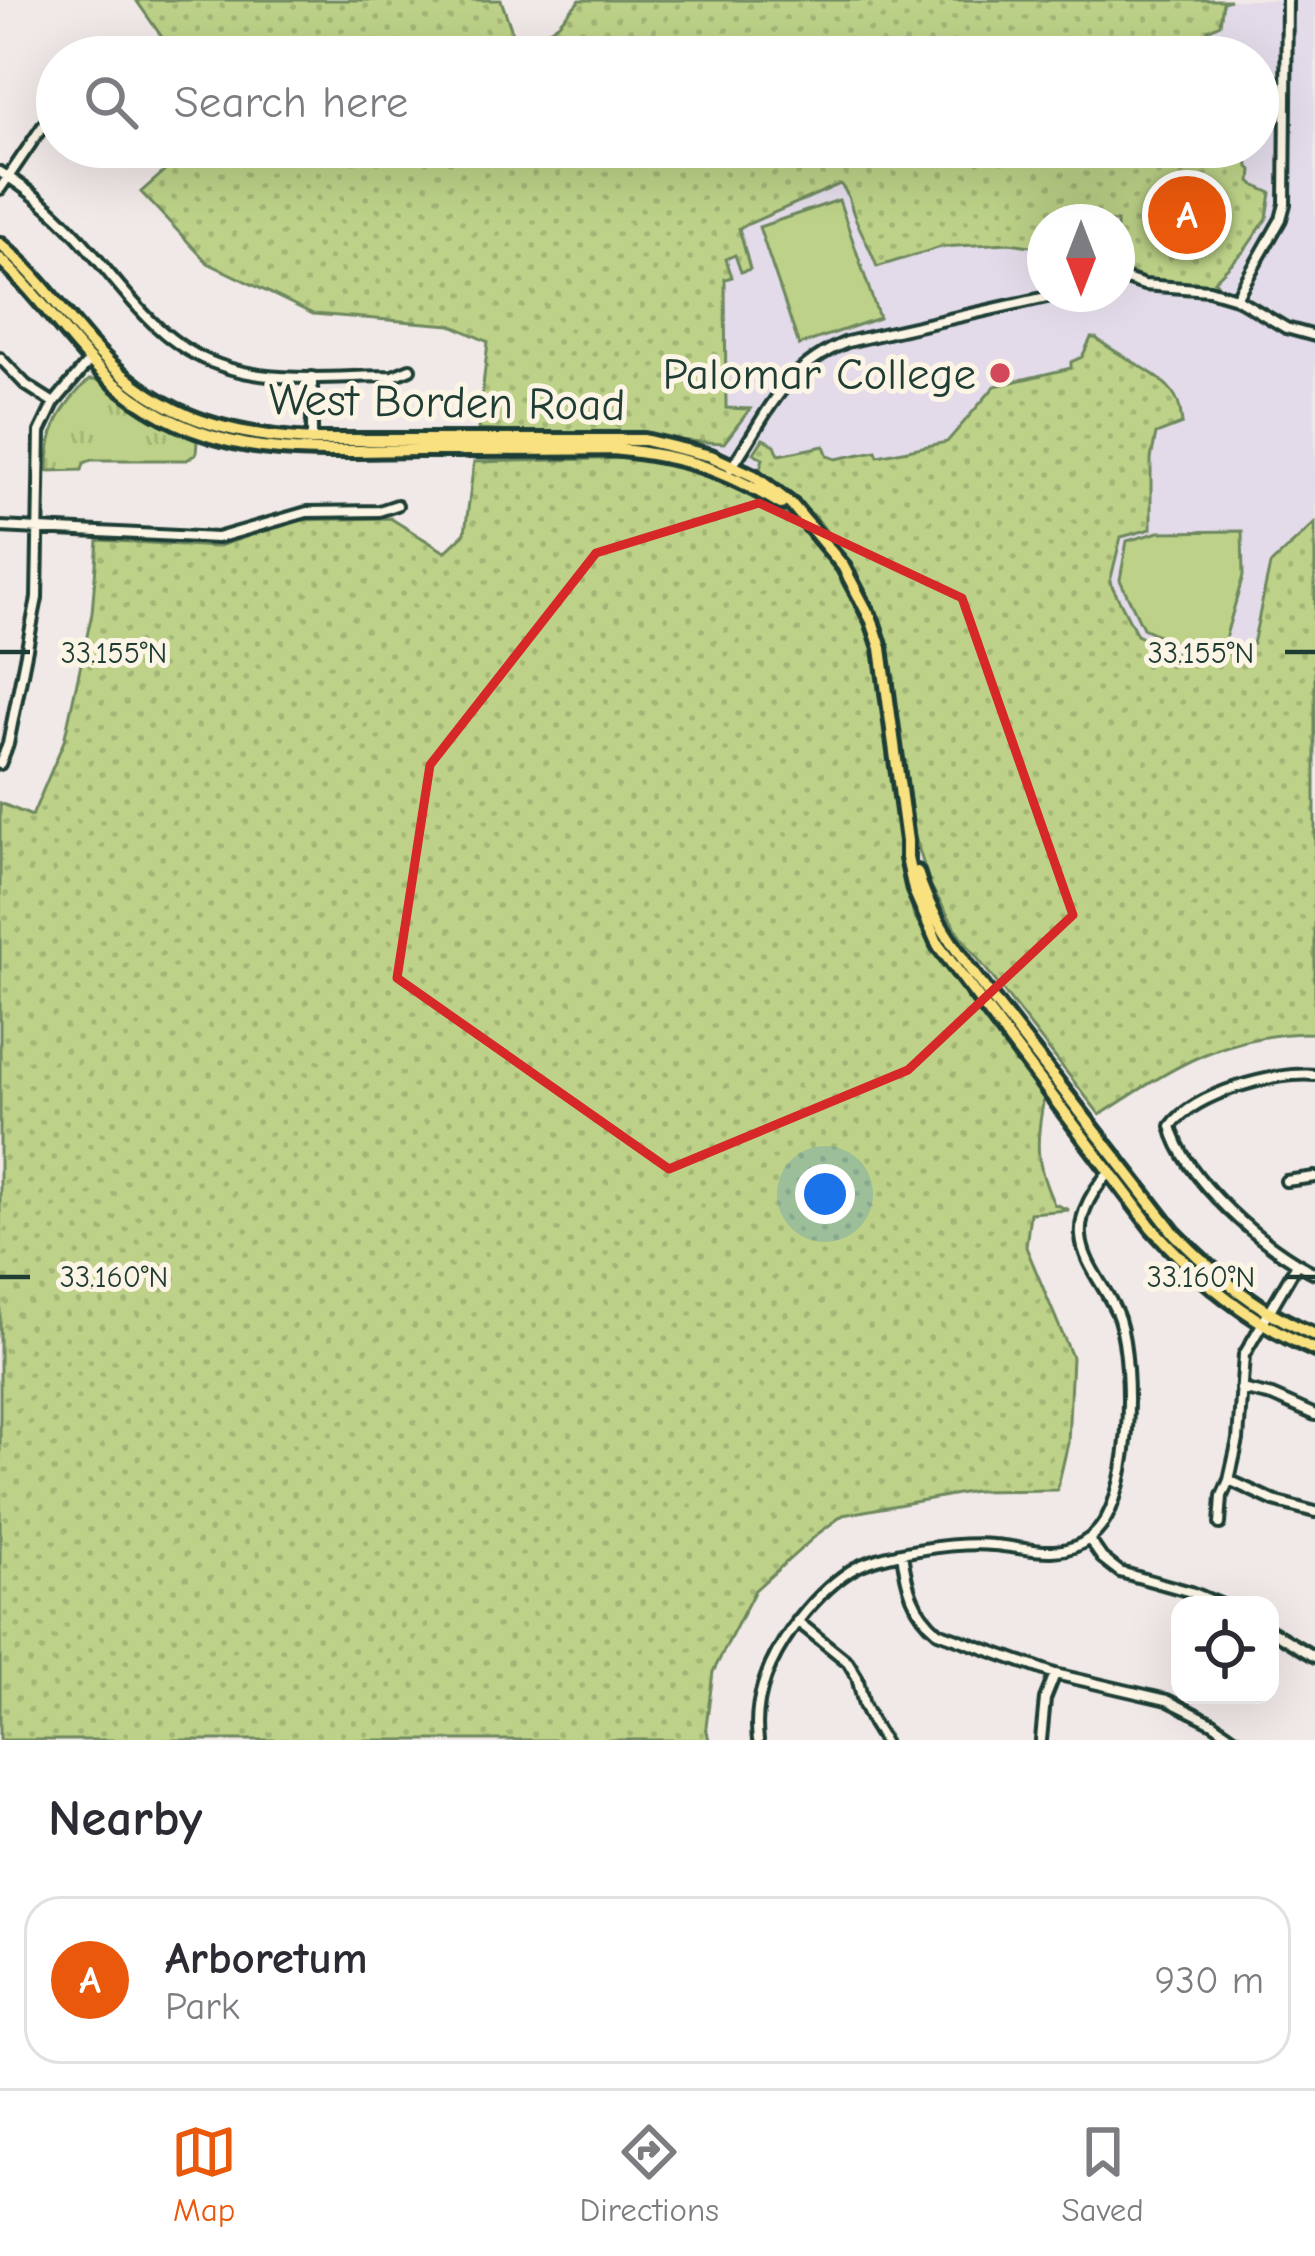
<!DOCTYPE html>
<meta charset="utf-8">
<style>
:root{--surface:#fff;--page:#f2f2f3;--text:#2b2b33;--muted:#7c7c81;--line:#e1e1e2;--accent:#ea580c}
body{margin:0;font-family:"Comic Neue",sans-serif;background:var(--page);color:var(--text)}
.controls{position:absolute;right:36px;bottom:36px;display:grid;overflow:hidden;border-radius:24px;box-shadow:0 12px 48px #0002}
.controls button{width:108px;height:108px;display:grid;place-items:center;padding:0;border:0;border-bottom:3px solid var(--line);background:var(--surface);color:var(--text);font:60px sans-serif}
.compass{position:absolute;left:1027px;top:204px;width:108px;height:108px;border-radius:50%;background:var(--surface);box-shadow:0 12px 48px #0002;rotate:180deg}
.you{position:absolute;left:825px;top:1194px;width:42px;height:42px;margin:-30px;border:9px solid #fff;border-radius:50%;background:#1a73e8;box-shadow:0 0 0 18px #1a73e833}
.badge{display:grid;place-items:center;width:78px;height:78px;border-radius:50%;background:var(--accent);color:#fff;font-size:39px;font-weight:700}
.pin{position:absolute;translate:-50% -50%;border:6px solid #fff;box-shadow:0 3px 12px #0006}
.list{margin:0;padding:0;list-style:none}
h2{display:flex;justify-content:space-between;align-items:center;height:156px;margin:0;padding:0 48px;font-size:51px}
h2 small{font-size:39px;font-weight:400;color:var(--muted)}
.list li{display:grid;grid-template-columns:78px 1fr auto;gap:36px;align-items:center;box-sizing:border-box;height:168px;margin:0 24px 24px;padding:0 24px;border:3px solid var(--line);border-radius:36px}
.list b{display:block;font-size:45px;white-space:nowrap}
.list p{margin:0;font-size:39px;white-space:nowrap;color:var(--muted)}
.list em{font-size:39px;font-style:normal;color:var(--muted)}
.icon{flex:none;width:66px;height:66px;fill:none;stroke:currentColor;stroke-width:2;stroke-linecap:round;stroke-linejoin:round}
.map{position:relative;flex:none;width:1315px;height:1740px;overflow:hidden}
.search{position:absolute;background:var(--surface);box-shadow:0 12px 48px #0002;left:36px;right:36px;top:36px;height:132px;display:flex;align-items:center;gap:30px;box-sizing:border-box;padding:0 42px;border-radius:66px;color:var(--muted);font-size:45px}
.sheet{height:348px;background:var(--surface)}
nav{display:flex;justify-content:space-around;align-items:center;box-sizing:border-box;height:168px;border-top:3px solid var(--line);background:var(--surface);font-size:33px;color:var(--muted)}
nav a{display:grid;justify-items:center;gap:6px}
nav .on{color:var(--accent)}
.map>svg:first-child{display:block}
</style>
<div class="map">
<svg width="1315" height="1740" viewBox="0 0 1315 1740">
<defs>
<pattern id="grass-dots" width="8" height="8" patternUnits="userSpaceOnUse" patternTransform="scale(3)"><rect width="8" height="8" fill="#bdd288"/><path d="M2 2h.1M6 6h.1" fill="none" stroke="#a2b576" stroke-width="1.8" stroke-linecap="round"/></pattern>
<pattern id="park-tufts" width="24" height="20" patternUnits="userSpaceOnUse" patternTransform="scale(3)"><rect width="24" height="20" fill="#bdd288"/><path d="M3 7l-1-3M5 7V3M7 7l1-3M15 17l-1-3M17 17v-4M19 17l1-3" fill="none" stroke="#a2b576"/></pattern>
</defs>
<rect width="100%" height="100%" fill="#f1e9e7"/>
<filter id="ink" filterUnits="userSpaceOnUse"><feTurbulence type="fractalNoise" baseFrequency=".00833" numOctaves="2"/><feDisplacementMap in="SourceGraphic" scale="24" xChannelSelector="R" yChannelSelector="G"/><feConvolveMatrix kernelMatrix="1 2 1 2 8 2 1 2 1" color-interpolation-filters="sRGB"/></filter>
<g filter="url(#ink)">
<!-- built -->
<path fill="#e3dbe9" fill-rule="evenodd" d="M883,0H1315V894L1027,501L771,494L722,466L683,453L693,147H1258V57H882ZM1045,222H1117V294H1045Z"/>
<!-- grass -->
<path fill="url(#grass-dots)" stroke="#6e885e" stroke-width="3" d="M136,0H501L513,34L532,41L558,24L580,0H1230L1223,2L1220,24L1208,30V37L1217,57H176Z
M192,147H1245L1248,166L1252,170L1251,181L1256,186L1271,193L1267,218L1244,251L1214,281L1221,287L1155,283L1117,267V222H1045V248L1009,243L941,247L877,267C871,250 863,236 856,220C850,207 850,194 840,184L739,228L750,269L741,272L735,255L726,259L732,277L725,279L726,408L750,409L724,443L478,430L488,342L451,325L313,314L208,263L141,192Z
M1091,338H1096C1118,357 1160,371 1175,396C1180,404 1181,414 1182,424L1156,434L1151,459V529L1121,537L1110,582L1137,635L1192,661L1253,644L1270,565L1315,523V1033C1223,1033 1174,1067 1100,1115L961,937L930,885L915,837L890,658L880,620L856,572L816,517L759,472L763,459L754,453L763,439L775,445L779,455L824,446L828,456L836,459L876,451L878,456L947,442L995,386L1071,368V362L1082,357Z
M637,458L684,464L773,505L804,528L835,562L875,644L903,870L914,916L955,981L1044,1097C1036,1144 1034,1160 1054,1204L1069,1210L1030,1213L1026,1247L1072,1357L1068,1443L1057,1490L974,1491L843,1515L819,1533L755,1590L713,1672L706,1727L709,1740H0V803L32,816L64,741L92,613L98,540L216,547L297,520L390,518L445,552L465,533L474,462Z"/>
<!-- park -->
<path fill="url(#park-tufts)" stroke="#6e885e" stroke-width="3" d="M89,380H100L151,419L197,441L196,454L187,460H91L84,463L82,470L48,471C47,431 61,406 89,380Z"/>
<!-- pitch -->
<path fill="#bdd288" stroke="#6e885e" stroke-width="3" d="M839,200L879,318L799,345L759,227Z
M1242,531L1243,576L1225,639L1191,650L1143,628L1120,580L1127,541L1159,532Z"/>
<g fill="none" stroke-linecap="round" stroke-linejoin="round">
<defs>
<path id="minor" d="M72,57V52
M0,172C29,189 55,212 78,237C121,284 155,343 219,365C273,385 337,376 393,376L410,369
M0,189L57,105
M1117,276L1144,285L1209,290L1236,298L1286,328L1315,336
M1236,298L1281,219L1285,204L1287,0
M0,358L26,385L54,403
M312,441V377
M731,468C768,414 782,368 847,342L1060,294
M0,527L217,538L307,512L379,511L397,505
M0,764L8,744L37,598L40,432L54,403L90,360
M1315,1075C1276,1071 1195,1093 1171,1126C1184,1179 1266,1250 1315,1273
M1286,1181L1315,1177
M1241,1389L1272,1396L1315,1415
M1229,1480L1274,1501L1315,1512
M1220,1524L1222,1496L1229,1480L1238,1440L1244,1355L1297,1264
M1089,1539L1102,1558L1120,1572L1191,1592L1222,1605
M902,1554C907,1587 912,1610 938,1632L1055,1674L1167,1700L1213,1723L1237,1740
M797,1621L848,1662L857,1677L864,1705L873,1724L883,1740
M1270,1630L1315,1657
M758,1740C753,1700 769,1661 792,1629C808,1607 827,1586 850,1571C879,1552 958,1542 993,1545C1025,1547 1061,1561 1090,1538C1134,1506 1134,1367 1119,1319C1110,1291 1083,1266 1081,1236C1079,1212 1094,1188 1110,1172
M1041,1740L1045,1699L1055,1674"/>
<path id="major" d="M0,244C34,272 60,309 88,341C153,414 218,435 312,440H644L711,456L754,476L793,506L843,566L872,621L881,648L907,841V858L914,890L938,945L1152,1228C1200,1281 1250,1322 1315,1350
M0,259C43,298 74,351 119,387C212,462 308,451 419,450C484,450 548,450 613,449C682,456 721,468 781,504
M917,872C928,911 952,944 975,976L1174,1233C1216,1276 1259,1312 1315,1335"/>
</defs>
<!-- minor casing -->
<use href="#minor" stroke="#1f3d34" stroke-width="16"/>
<!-- major casing -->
<use href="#major" stroke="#1f3d34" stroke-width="20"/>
<!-- minor -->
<use href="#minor" stroke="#fcf5e5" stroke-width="8"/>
<!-- major -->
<use href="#major" stroke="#fae180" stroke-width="10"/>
</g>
</g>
<!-- marked area -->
<path fill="none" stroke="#d62828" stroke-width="9" stroke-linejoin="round" d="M759,503L962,598L1073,915L908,1070L669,1169L397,978L430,765L596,553Z"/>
<!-- ticks -->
<path fill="none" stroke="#1f3d34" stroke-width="4.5" d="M0,652H30M1285,652H1315M0,1277H30M1285,1277H1315"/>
<!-- markers -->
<circle fill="#d1495b" stroke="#fcf5e5" stroke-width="4.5" cx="1000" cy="373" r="12"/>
<g text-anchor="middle" stroke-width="10" stroke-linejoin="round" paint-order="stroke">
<!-- poi labels -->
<g font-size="45" fill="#1f3d34" stroke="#fcf5e5" text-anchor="end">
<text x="976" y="389">Palomar College</text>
</g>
<!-- street labels -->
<g font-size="45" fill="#1f3d34" stroke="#fcf5e5">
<text transform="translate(447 401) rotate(1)" y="16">West Borden Road</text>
</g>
</g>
<g font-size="30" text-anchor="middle" fill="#1f3d34" stroke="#fcf5e5" stroke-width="10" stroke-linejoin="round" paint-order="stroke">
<text x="1201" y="663">33.155°N</text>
<text x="114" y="663">33.155°N</text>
<text x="1201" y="1287">33.160°N</text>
<text x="114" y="1287">33.160°N</text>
</g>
</svg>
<div class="controls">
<button><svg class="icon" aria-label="locate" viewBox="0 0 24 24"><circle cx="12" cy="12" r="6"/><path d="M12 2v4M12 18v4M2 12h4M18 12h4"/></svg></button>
</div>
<svg class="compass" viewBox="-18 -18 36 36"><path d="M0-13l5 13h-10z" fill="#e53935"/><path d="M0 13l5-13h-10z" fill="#7c7c81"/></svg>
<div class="you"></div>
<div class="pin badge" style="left:1187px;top:215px">A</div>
<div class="search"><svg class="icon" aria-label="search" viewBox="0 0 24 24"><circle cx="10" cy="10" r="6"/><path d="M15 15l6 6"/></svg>Search here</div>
</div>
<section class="sheet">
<h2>Nearby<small></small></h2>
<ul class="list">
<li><span class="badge">A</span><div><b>Arboretum</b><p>Park</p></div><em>930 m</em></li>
</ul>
</section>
<nav>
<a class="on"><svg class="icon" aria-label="map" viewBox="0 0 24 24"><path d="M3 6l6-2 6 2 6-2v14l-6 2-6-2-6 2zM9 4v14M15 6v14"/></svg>Map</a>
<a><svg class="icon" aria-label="directions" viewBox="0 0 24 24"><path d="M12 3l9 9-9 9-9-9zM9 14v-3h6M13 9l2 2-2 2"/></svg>Directions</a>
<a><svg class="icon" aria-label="saved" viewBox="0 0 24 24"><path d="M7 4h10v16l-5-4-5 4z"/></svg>Saved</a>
</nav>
